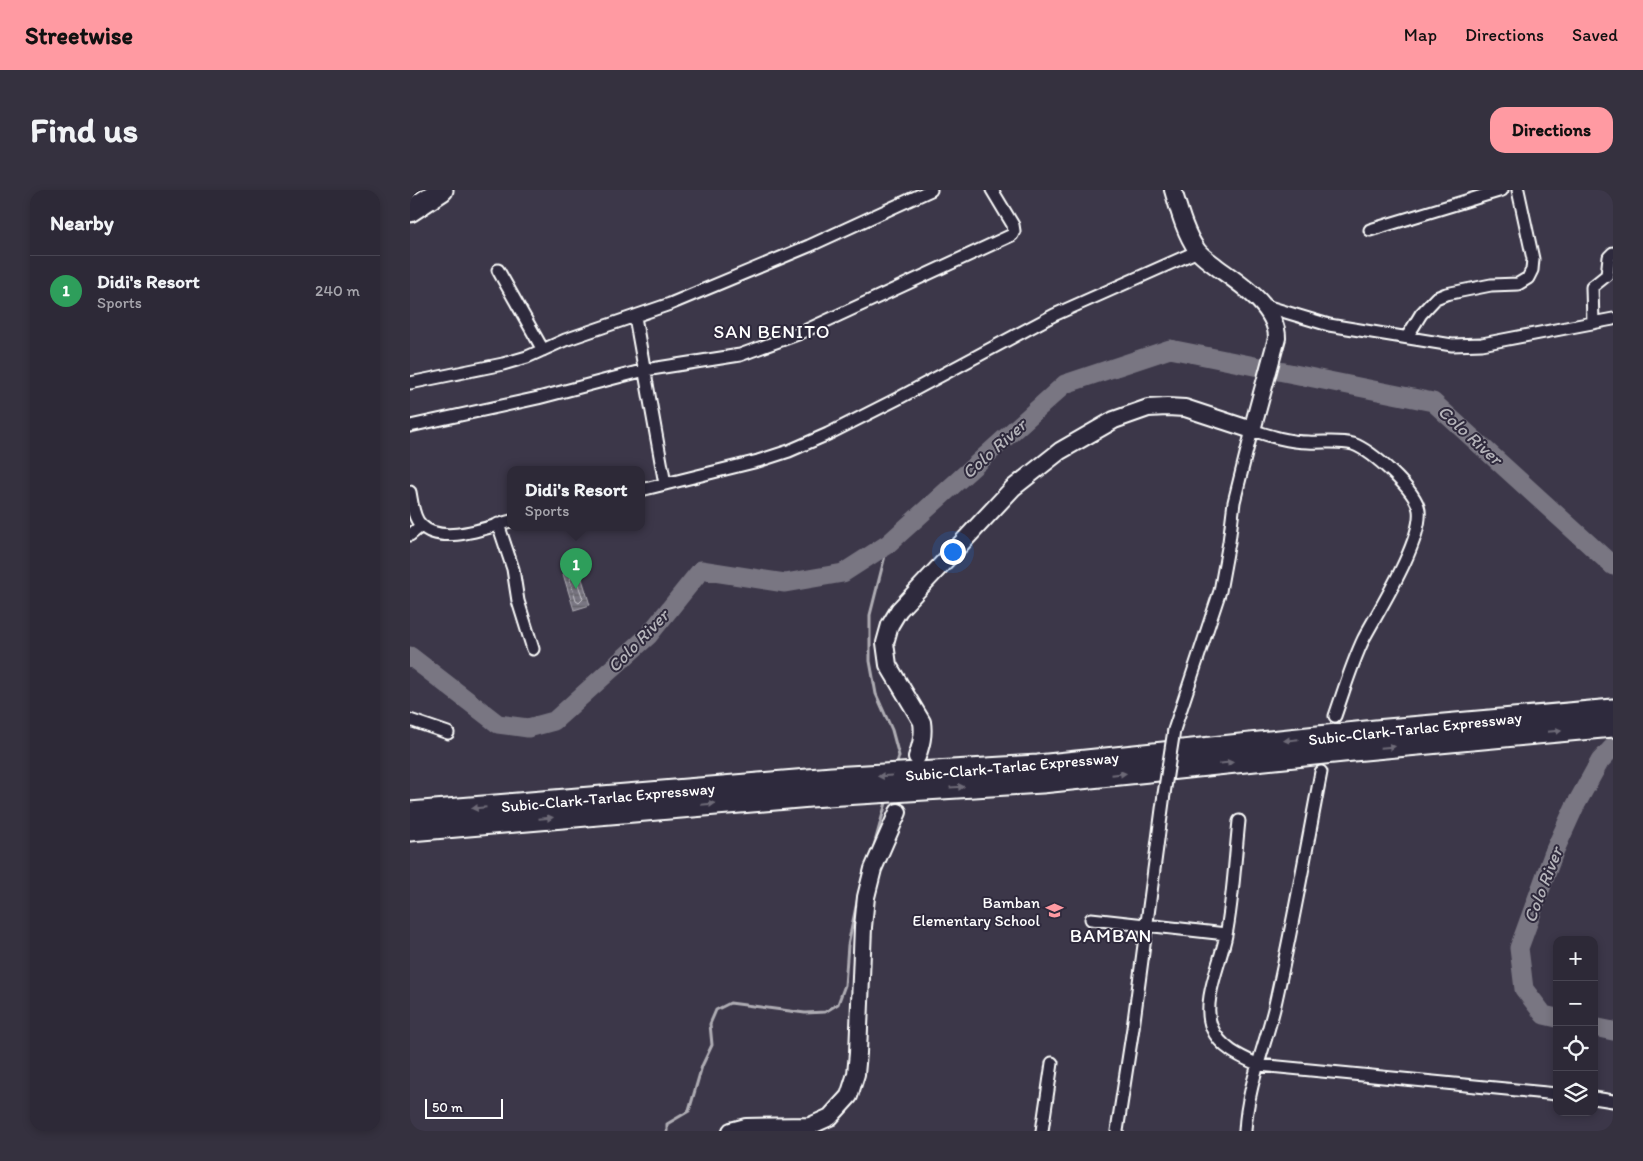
<!DOCTYPE html>
<meta charset="utf-8">
<style>
:root{--surface:#2d2937;--page:#35313f;--text:#f1f3f6;--muted:#a7a6ad;--line:#484552;--accent:#ff9aa2}
body{margin:0;font-family:Itim,sans-serif;background:var(--page);color:var(--text)}
.controls{position:absolute;right:15px;bottom:15px;display:grid;overflow:hidden;border-radius:10px;box-shadow:0 2px 8px #0003}
.controls button{width:45px;height:45px;display:grid;place-items:center;padding:0;border:0;border-bottom:1px solid var(--line);background:var(--surface);color:var(--text);font:25px sans-serif}
.scale{position:absolute;left:15px;bottom:12px;width:78px;box-sizing:border-box;padding-left:5px;border:2px solid #fff;border-top:0;font-size:14px;line-height:18px;white-space:nowrap;color:#fff;-webkit-text-stroke:4px #2f2a3d;paint-order:stroke}
.you{position:absolute;left:542px;top:361px;width:18px;height:18px;margin:-12px;border:4px solid #fff;border-radius:50%;background:#1a73e8;box-shadow:0 0 0 8px #1a73e833}
.badge{display:grid;place-items:center;width:32px;height:32px;border-radius:50%;background:var(--accent);color:#fff;font-size:16px;font-weight:700}
.pin{position:absolute;translate:-50% -41px;filter:drop-shadow(0 1px 2px #0008)}
.pin::after{content:'';position:absolute;top:26px;width:18px;height:15px;background:inherit;clip-path:polygon(0 0,100% 0,50% 100%)}
.popup{position:absolute;left:97px;top:276px;width:138px;height:65px;box-sizing:border-box;display:grid;place-content:center;border-radius:10px;background:var(--surface);filter:drop-shadow(0 1px 4px #0005);font-size:16px;white-space:nowrap;color:var(--muted)}
.popup b{font-size:19px;color:var(--text)}
.popup::after{content:'';position:absolute;left:50%;top:100%;margin-left:-10px;border:10px solid transparent;border-top-color:var(--surface)}
.list{margin:0;padding:0;list-style:none}
h2{display:flex;justify-content:space-between;align-items:center;height:65px;margin:0;padding:0 20px;font-size:21px}
h2 small{font-size:16px;font-weight:400;color:var(--muted)}
.list li{display:grid;grid-template-columns:32px 1fr auto;gap:15px;align-items:center;box-sizing:border-box;height:70px;padding:0 20px;border-top:1px solid var(--line)}
.list b{display:block;font-size:19px;white-space:nowrap}
.list p{margin:0;font-size:16px;white-space:nowrap;color:var(--muted)}
.list em{font-size:16px;font-style:normal;color:var(--muted)}
.icon{flex:none;width:28px;height:28px;fill:none;stroke:currentColor;stroke-width:2;stroke-linecap:round;stroke-linejoin:round}
.map{position:relative;flex:none;width:1203px;height:941px;overflow:hidden;border-radius:15px}
header{display:flex;align-items:center;gap:30px;box-sizing:border-box;height:70px;padding:0 25px;background:var(--accent);color:#111}
header strong{font-size:24px}
nav{display:flex;gap:28px;margin-inline-start:auto;font-size:18px}
.intro{display:flex;align-items:center;justify-content:space-between;box-sizing:border-box;height:120px;padding:0 30px}
h1{margin:0;font-size:35px}
.button{padding:12px 22px;border-radius:15px;background:var(--accent);color:#111;font-size:18px;font-weight:700}
main{display:flex;gap:30px;padding:0 30px}
aside{flex:1;background:var(--surface);border-radius:15px;box-shadow:0 2px 8px #0003}
.map>svg:first-child{display:block}
</style>
<header>
<strong>Streetwise</strong>
<nav><a>Map</a><a>Directions</a><a>Saved</a></nav>
</header>
<div class="intro"><h1>Find us</h1><a class="button">Directions</a></div>
<main>
<aside>
<h2>Nearby<small></small></h2>
<ul class="list">
<li><span class="badge" style="background:#2e9e5b">1</span><div><b>Didi's Resort</b><p>Sports</p></div><em>240 m</em></li>
</ul>
</aside>
<div class="map">
<svg width="1203" height="941" viewBox="0 0 1203 941">
<defs>
<pattern id="water-rules" width="6" height="5" patternUnits="userSpaceOnUse" patternTransform="scale(1.25)"><rect width="6" height="5" fill="#797682"/><path d="M0 2.5h6" fill="none" stroke="#626167"/></pattern>
</defs>
<rect width="100%" height="100%" fill="#3c3749"/>
<filter id="ink" filterUnits="userSpaceOnUse"><feTurbulence type="fractalNoise" baseFrequency=".02" numOctaves="2"/><feDisplacementMap in="SourceGraphic" scale="10" xChannelSelector="R" yChannelSelector="G"/><feConvolveMatrix kernelMatrix="1 2 1 2 8 2 1 2 1" color-interpolation-filters="sRGB"/></filter>
<g filter="url(#ink)">
<!-- water -->
<path fill="url(#water-rules)" stroke="#afadb4" d="M169,379L180,415L164,420L153,384Z"/>
<g fill="none" stroke-linecap="round" stroke-linejoin="round">
<!-- shore -->
<path stroke="#c9c8cd" stroke-width="1" d="M165,386L173,409L169,413L166,411L160,390L161,387Z"/>
<!-- stream -->
<path stroke="#afadb4" stroke-width="3" d="M478,354L460,425V471L466,504L482,540L489,566L486,576
M462,663L477,609
M257,941V934L279,921L292,876L302,855L300,834L306,820L320,813L395,823L415,822L428,814L435,795L438,755L448,707"/>
<!-- river -->
<path stroke="#797682" stroke-width="19" d="M0,466L88,534L118,538L144,531L238,446L291,380L375,393L433,383L478,354L655,194L760,159L1023,212L1203,376
M1147,828L1134,825L1114,799L1109,758L1144,662L1164,618L1190,571L1203,557
M1184,837L1203,841"/>
<defs>
<path id="street" d="M960,40L1092,0
M88,80L133,160
M852,115L919,135L1042,155L1072,154L1203,129
M225,127L255,294
M1183,133L1182,97L1197,85L1199,67L1203,63
M997,147L1011,124L1026,108L1036,104L1081,95L1108,94L1118,88L1122,80L1123,69L1108,0
M0,193L93,174L117,167L155,150L260,114L399,56L521,0
M0,236L128,208L235,180L330,165L388,144L602,45L604,41L603,35L582,0
M231,300L348,271L379,261L418,244L487,209L644,125L788,61
M0,302C2,312 3,328 11,335C31,356 78,337 101,331
M88,334L103,379L108,411L123,459
M0,345L11,336
M0,530L38,543
M764,540L810,401L819,352L824,312L842,240C860,246 879,252 898,252C913,253 928,250 943,254C962,261 1006,300 1009,320C1013,350 969,420 954,448C942,473 934,500 925,526
M829,631C825,668 823,710 816,745C811,772 791,812 802,838C810,858 831,867 849,875L1147,904
M681,729L816,744
M1184,908L1203,911
M632,941L642,873
M707,941L723,838L754,604
M835,941C837,899 854,859 864,819C882,740 896,661 911,582"/>
<path id="secondary" d="M507,567C511,555 514,545 512,532L478,475L475,453L480,435L489,420L603,298L650,261L704,230L738,218L757,217L775,218L842,240L867,148C867,117 830,94 808,78C801,72 792,67 787,60C775,43 769,20 763,0
M321,941L336,937L400,936L420,927L439,906L446,884L448,863L453,737L456,707L463,679L488,622"/>
<path id="highway" d="M0,21L32,0
M0,623L422,588L628,576L966,541L1203,520
M0,640L400,606L632,592L943,560L1203,536"/>
</defs>
<!-- street casing -->
<use href="#street" stroke="#fff" stroke-width="15"/>
<!-- secondary casing -->
<use href="#secondary" stroke="#fff" stroke-width="20"/>
<!-- highway casing -->
<use href="#highway" stroke="#fff" stroke-width="25"/>
<!-- street -->
<use href="#street" stroke="#2f2a3d" stroke-width="11"/>
<!-- secondary -->
<use href="#secondary" stroke="#2f2a3d" stroke-width="16"/>
<!-- highway -->
<use href="#highway" stroke="#2f2a3d" stroke-width="21"/>
<defs>
<path id="street-bridge" d="M754,604L764,540"/>
</defs>
<!-- street-bridge casing -->
<use href="#street-bridge" stroke="#fff" stroke-width="15" stroke-linecap="butt"/>
<!-- street-bridge -->
<use href="#street-bridge" stroke="#2f2a3d" stroke-width="11"/>
</g>
<!-- one-way arrows -->
<defs><path id="oneway-solid" d="M-6-.8H1V-3.2L6.5 0L1 3.2V.8H-6Z" transform="scale(1.25)"/></defs>
<g fill="#6d6a77">
<use href="#oneway-solid" transform="translate(1145 541) rotate(-5)"/>
<use href="#oneway-solid" transform="translate(881 550) rotate(174)"/>
<use href="#oneway-solid" transform="translate(978 557) rotate(-5)"/>
<use href="#oneway-solid" transform="translate(816 573) rotate(-6)"/>
<use href="#oneway-solid" transform="translate(709 584) rotate(-6)"/>
<use href="#oneway-solid" transform="translate(475 586) rotate(177)"/>
<use href="#oneway-solid" transform="translate(547 597) rotate(-4)"/>
<use href="#oneway-solid" transform="translate(298 614) rotate(-5)"/>
<use href="#oneway-solid" transform="translate(69 618) rotate(175)"/>
<use href="#oneway-solid" transform="translate(136 628) rotate(-5)"/>
</g>
</g>
<!-- icons -->
<defs>
<symbol id="school-bare" viewBox="-9 -9 18 18"><path d="M0-5L7-2L0 1L-7-2ZM-4 1L0 2.5L4 1V4Q0 6-4 4Z" fill="#ff9aa2" stroke="#2f2a3d" stroke-width="2.5" paint-order="stroke"/></symbol>
</defs>
<g fill-rule="evenodd">
<use href="#school-bare" x="632" y="708" width="25" height="25"/>
</g>
<g text-anchor="middle" stroke-width="4" stroke-linejoin="round" paint-order="stroke">
<!-- street labels -->
<g font-size="16" fill="#fff" stroke="#2f2a3d">
<text transform="translate(1005 538) rotate(-6)" y="6">Subic-Clark-Tarlac Expressway</text>
<text transform="translate(602 576) rotate(-5)" y="6">Subic-Clark-Tarlac Expressway</text>
<text transform="translate(198 607) rotate(-5)" y="6">Subic-Clark-Tarlac Expressway</text>
</g>
<!-- poi labels -->
<g font-size="16" fill="#fff" stroke="#2f2a3d" text-anchor="end">
<text x="630" y="718">Bamban<tspan x="630" dy="18">Elementary School</tspan></text>
</g>
<!-- water labels -->
<g font-size="18" font-style="italic" fill="#b5b4ba" stroke="#2f2a3d">
<text transform="translate(1060 245) rotate(42)" y="6">Colo River</text>
<text transform="translate(584 259) rotate(-42)" y="6">Colo River</text>
<text transform="translate(228 451) rotate(-46)" y="6">Colo River</text>
<text transform="translate(1133 695) rotate(-69)" y="6">Colo River</text>
</g>
<!-- quarter labels -->
<g font-size="19" letter-spacing="1" fill="#fff" stroke="#2f2a3d">
<text x="362" y="148">SAN BENITO</text>
<text x="701" y="752">BAMBAN</text>
</g>
</g>
</svg>
<div class="controls">
<button>+</button>
<button>−</button>
<button><svg class="icon" aria-label="locate" viewBox="0 0 24 24"><circle cx="12" cy="12" r="6"/><path d="M12 2v4M12 18v4M2 12h4M18 12h4"/></svg></button>
<button><svg class="icon" aria-label="layers" viewBox="0 0 24 24"><path d="M12 4l9 5-9 5-9-5zM3 14l9 5 9-5"/></svg></button>
</div>
<div class="scale">50 m</div>
<div class="you"></div>
<div class="pin badge" style="left:166px;top:399px;background:#2e9e5b">1</div>
<div class="popup"><b>Didi's Resort</b>Sports</div>
</div>
</main>
